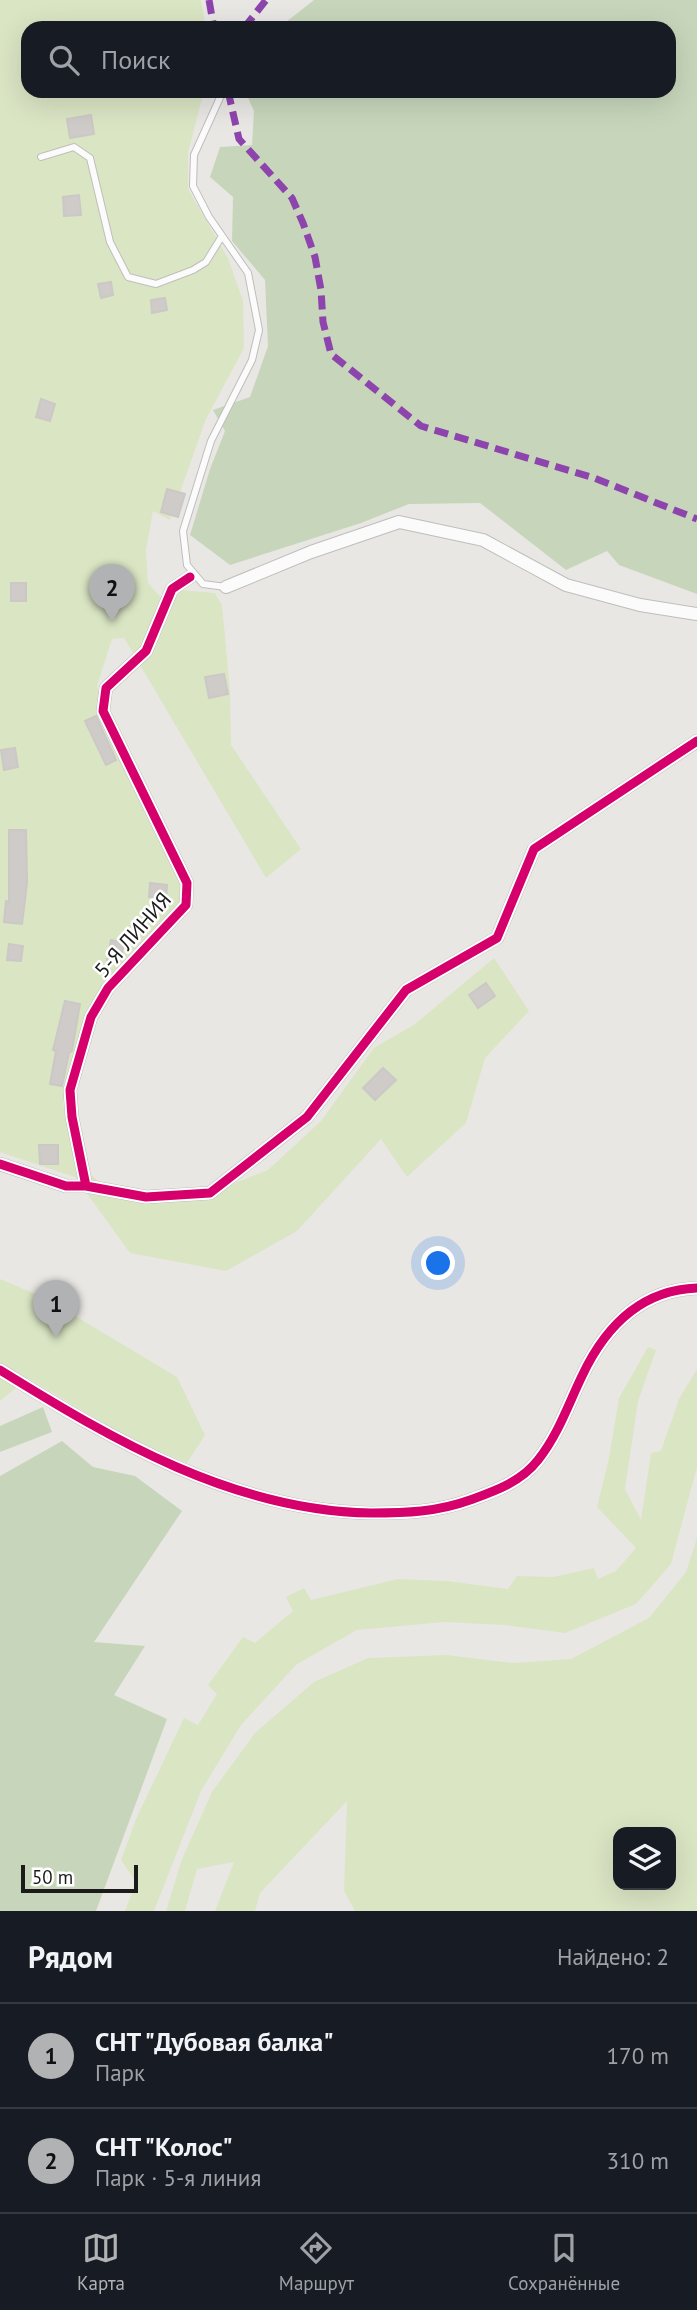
<!DOCTYPE html>
<html lang="ru">
<meta charset="utf-8">
<style>
:root{--surface:#171b24;--page:#242831;--text:#f1f3f6;--muted:#9ea1a6;--line:#363941;--accent:#b1b2b3}
body{margin:0;font-family:"PT Sans",sans-serif;background:var(--page);color:var(--text)}
.controls{position:absolute;right:21px;bottom:21px;display:grid;overflow:hidden;border-radius:14px;box-shadow:0 7px 28px #0002}
.controls button{width:63px;height:63px;display:grid;place-items:center;padding:0;border:0;border-bottom:2px solid var(--line);background:var(--surface);color:var(--text);font:35px sans-serif}
.scale{position:absolute;left:21px;bottom:18px;width:117px;box-sizing:border-box;padding-left:7px;border:4px solid #1b1b1b;border-top:0;font-size:19px;line-height:24px;white-space:nowrap;color:#1b1b1b;-webkit-text-stroke:5px #fff;paint-order:stroke}
.you{position:absolute;left:439px;top:1264px;width:24px;height:24px;margin:-18px;border:5px solid #fff;border-radius:50%;background:#1a73e8;box-shadow:0 0 0 10px #1a73e833}
.badge{display:grid;place-items:center;width:46px;height:46px;border-radius:50%;background:var(--accent);color:#111;font-size:23px;font-weight:700}
.pin{position:absolute;translate:-50% -58px;filter:drop-shadow(0 2px 4px #0008)}
.pin::after{content:'';position:absolute;top:37px;width:24px;height:21px;background:inherit;clip-path:polygon(0 0,100% 0,50% 100%)}
.list{margin:0;padding:0;list-style:none}
h2{display:flex;justify-content:space-between;align-items:center;height:91px;margin:0;padding:0 28px;font-size:30px}
h2 small{font-size:23px;font-weight:400;color:var(--muted)}
.list li{display:grid;grid-template-columns:46px 1fr auto;gap:21px;align-items:center;box-sizing:border-box;height:105px;padding:0 28px;border-top:2px solid var(--line)}
.list b{display:block;font-size:26px;white-space:nowrap}
.list p{margin:0;font-size:23px;white-space:nowrap;color:var(--muted)}
.list em{font-size:23px;font-style:normal;color:var(--muted)}
.icon{flex:none;width:38px;height:38px;fill:none;stroke:currentColor;stroke-width:2;stroke-linecap:round;stroke-linejoin:round}
.map{position:relative;flex:none;width:697px;height:1911px;overflow:hidden}
.search{position:absolute;background:var(--surface);box-shadow:0 7px 28px #0002;left:21px;right:21px;top:21px;height:77px;display:flex;align-items:center;gap:18px;box-sizing:border-box;padding:0 24px;border-radius:21px;color:var(--muted);font-size:26px}
.sheet{height:301px;background:var(--surface)}
nav{display:flex;justify-content:space-around;align-items:center;box-sizing:border-box;height:98px;border-top:2px solid var(--line);background:var(--surface);font-size:19px;color:var(--muted)}
nav a{display:grid;justify-items:center;gap:4px}
nav .on{color:var(--accent)}
.map>svg:first-child{display:block}
</style>
<div class="map">
<svg width="697" height="1911" viewBox="0 0 697 1911">
<rect width="100%" height="100%" fill="#e9e7e4"/>
<!-- grass -->
<path fill="#dae5c4" fill-rule="evenodd" d="M0,0H201L206,28H28V91H204L188,153V189L228,258L243,301L244,348L206,419L170,520L153,511L146,550L148,583L169,607L181,590L215,593L222,605L230,691L231,745L301,849L266,878L124,638L112,639L97,686L118,746L183,882L181,905L120,967L86,1011L63,1103L74,1160L119,1199L210,1193L268,1170L321,1121L374,1048L415,1024L494,958L529,1011L485,1058L466,1123L407,1177L381,1139L297,1231L226,1271L130,1253L75,1177L0,1152Z
M0,1279L45,1298L177,1377L205,1435L187,1463L127,1437L28,1378L0,1401Z
M648,1347L656,1350L638,1401L625,1489L641,1520L651,1453L661,1451L679,1399L697,1369V1467L671,1564L636,1604L565,1633L504,1625L444,1622L357,1630L297,1664L241,1725L201,1791L154,1911H125L136,1882L121,1860L136,1819L184,1718L198,1725L217,1694L208,1685L243,1637L255,1643L293,1611L286,1597L304,1588L311,1600L398,1579L447,1581L508,1589L517,1576L553,1577L594,1568L598,1579L616,1571L636,1548L597,1507L609,1458L619,1398Z
M697,1538V1911H355L344,1891L347,1801L260,1893L255,1911H215L234,1862L197,1869L185,1911H166L182,1859L212,1792L255,1733L314,1682L368,1658L447,1655L513,1663L571,1659L649,1618L686,1572ZM671,1832V1885H618V1832Z"/>
<!-- forest -->
<path fill="#c7d6bb" d="M314,0H697V594L619,565L607,551L566,570L480,503L409,504L361,523L230,565L190,535L210,469L225,431L213,410L250,397L268,346L265,280L232,241L233,197L210,177L220,147L252,145L254,111L245,91H669V28H297L286,22Z
M43,1407L52,1432L0,1452V1426Z
M62,1441L93,1467L135,1476L182,1511L94,1642L145,1646L114,1695L167,1719L96,1911H0V1476Z"/>
<!-- building -->
<path fill="#cecbc9" stroke="#ccc8c5" stroke-width="2" d="M91,115L94,134L70,138L67,119Z
M79,195L81,215L64,216L63,197Z
M111,282L113,295L101,298L98,284Z
M165,298L167,310L152,313L151,300Z
M41,399L55,404L50,421L36,417Z
M167,489L185,494L178,517L161,512Z
M11,583H26V601H11Z
M224,674L228,694L209,698L205,677Z
M96,716L116,760L106,765L85,721Z
M15,748L18,767L4,770L1,750Z
M9,830H26L27,883L22,924L4,922L6,901L9,902Z
M150,883L167,885L166,899L149,897Z
M111,940L124,943L120,962L107,960Z
M9,944L23,946L21,961L7,960Z
M486,983L495,996L478,1008L469,995Z
M65,1001L80,1004L72,1051L69,1053L62,1086L50,1084L56,1051L53,1050Z
M383,1068L396,1080L375,1100L363,1088Z
M39,1145H58V1164H40Z"/>
<g fill="none" stroke-linecap="round" stroke-linejoin="round">
<defs>
<path id="service" d="M223,91L194,155L193,186L209,217L248,273L259,330L252,360L211,441L183,531L187,565L203,584L226,587
M41,157L74,147L90,158L110,242L128,277L156,284L193,270L206,262L222,236"/>
<path id="minor" d="M226,587L311,552L399,522L483,540L566,585L640,605L697,614
M0,1164L66,1186H86L72,1117L70,1090L91,1017L108,988L186,905L187,883L103,711L106,688L146,651L172,589L190,577
M86,1186L146,1197L210,1193L307,1117L406,990L497,938L534,849L697,741
M0,1370C113,1440 234,1511 371,1513C406,1513 437,1512 470,1500C495,1491 521,1482 538,1460C558,1435 568,1405 582,1376C605,1327 641,1290 697,1288"/>
</defs>
<!-- service casing -->
<use href="#service" stroke="#bfbebc" stroke-width="8"/>
<!-- minor casing -->
<use href="#minor" stroke="#bfbebc" stroke-width="14"/>
<!-- service -->
<use href="#service" stroke="#fcfbfb" stroke-width="6"/>
<!-- minor -->
<use href="#minor" stroke="#fcfbfb" stroke-width="12"/>
<!-- quiet -->
<path stroke="#8e44ad" stroke-width="7" stroke-dasharray="14 7" stroke-linecap="butt" d="M209,0L214,28
M244,28L266,0
M228,91L239,139L292,198L303,223L315,257L321,290L323,322L331,354L421,426L594,478L697,519"/>
<defs>
<path id="cycleway" d="M0,1164L66,1186H86L72,1117L70,1090L91,1017L108,988L186,905L187,883L103,711L106,688L146,651L172,589L190,577
M86,1186L146,1197L210,1193L307,1117L406,990L497,938L534,849L697,741
M0,1370C113,1440 234,1511 371,1513C406,1513 437,1512 470,1500C495,1491 521,1482 538,1460C558,1435 568,1405 582,1376C605,1327 641,1290 697,1288"/>
</defs>
<!-- cycleway casing -->
<use href="#cycleway" stroke="#fff" stroke-width="13"/>
<!-- cycleway -->
<use href="#cycleway" stroke="#d6006c" stroke-width="9"/>
</g>
<g text-anchor="middle" stroke-width="5" stroke-linejoin="round" paint-order="stroke">
<!-- street labels -->
<g font-size="21" fill="#1b1b1b" stroke="#fff">
<text transform="translate(133 935) rotate(-49)" y="7">5-Я ЛИНИЯ</text>
</g>
</g>
</svg>
<div class="controls">
<button><svg class="icon" aria-label="layers" viewBox="0 0 24 24"><path d="M12 4l9 5-9 5-9-5zM3 14l9 5 9-5"/></svg></button>
</div>
<div class="scale">50 m</div>
<div class="you"></div>
<div class="pin badge" style="left:56px;top:1338px">1</div>
<div class="pin badge" style="left:112px;top:622px">2</div>
<div class="search"><svg class="icon" aria-label="search" viewBox="0 0 24 24"><circle cx="10" cy="10" r="6"/><path d="M15 15l6 6"/></svg>Поиск</div>
</div>
<section class="sheet">
<h2>Рядом<small>Найдено: 2</small></h2>
<ul class="list">
<li><span class="badge">1</span><div><b>СНТ &quot;Дубовая балка&quot;</b><p>Парк</p></div><em>170 m</em></li>
<li><span class="badge">2</span><div><b>СНТ &quot;Колос&quot;</b><p>Парк · 5-я линия</p></div><em>310 m</em></li>
</ul>
</section>
<nav>
<a class="on"><svg class="icon" aria-label="map" viewBox="0 0 24 24"><path d="M3 6l6-2 6 2 6-2v14l-6 2-6-2-6 2zM9 4v14M15 6v14"/></svg>Карта</a>
<a><svg class="icon" aria-label="directions" viewBox="0 0 24 24"><path d="M12 3l9 9-9 9-9-9zM9 14v-3h6M13 9l2 2-2 2"/></svg>Маршрут</a>
<a><svg class="icon" aria-label="saved" viewBox="0 0 24 24"><path d="M7 4h10v16l-5-4-5 4z"/></svg>Сохранённые</a>
</nav>
